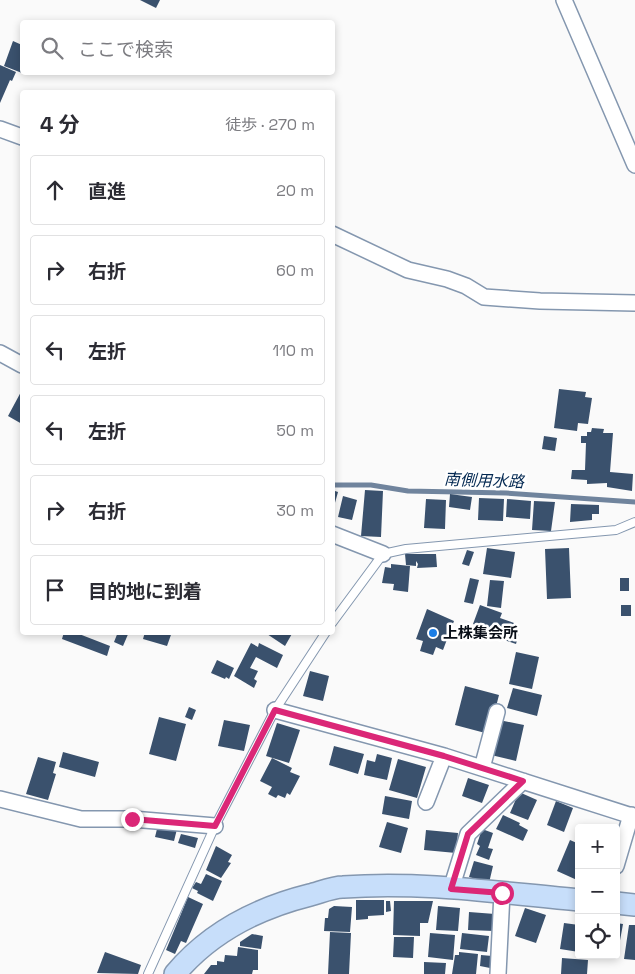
<!DOCTYPE html>
<html lang="ja">
<meta charset="utf-8">
<style>
:root{--surface:#fff;--page:#f2f2f3;--text:#2b2b33;--muted:#7c7c81;--line:#e1e1e2}
body{margin:0;font-family:"Space Grotesk","Noto Sans JP",sans-serif;background:var(--page);color:var(--text)}
.controls{position:absolute;right:15px;bottom:15px;display:grid;overflow:hidden;border-radius:5px;box-shadow:0 2px 8px #0003}
.controls button{width:45px;height:45px;display:grid;place-items:center;padding:0;border:0;border-bottom:1px solid var(--line);background:var(--surface);color:var(--text);font:25px sans-serif}
.stop{position:absolute;width:15px;height:15px;margin:-11px;border:4px solid #db2777;border-radius:50%;background:#fff}
.stop.end{background:#db2777;border-color:#fff;box-shadow:0 1px 5px #0008}
.list{margin:0;padding:0;list-style:none}
h2{display:flex;justify-content:space-between;align-items:center;height:65px;margin:0;padding:0 20px;font-size:21px}
h2 small{font-size:16px;font-weight:400;color:var(--muted)}
.list li{display:grid;grid-template-columns:32px 1fr auto;gap:15px;align-items:center;box-sizing:border-box;height:70px;margin:0 10px 10px;padding:0 10px;border:1px solid var(--line);border-radius:5px}
.list b{display:block;font-size:19px;white-space:nowrap}
.list em{font-size:16px;font-style:normal;color:var(--muted)}
.icon{flex:none;width:28px;height:28px;fill:none;stroke:currentColor;stroke-width:2;stroke-linecap:round;stroke-linejoin:round}
.map{position:relative;flex:none;width:635px;height:974px;overflow:hidden}
.search{position:absolute;background:var(--surface);box-shadow:0 2px 8px #0003;left:20px;top:20px;width:315px;height:55px;display:flex;align-items:center;gap:12px;box-sizing:border-box;padding:0 18px;border-radius:5px;color:var(--muted);font-size:19px}
.panel{position:absolute;background:var(--surface);box-shadow:0 2px 8px #0003;left:20px;top:90px;width:315px;height:545px;border-radius:5px}
.map>svg:first-child{display:block}
</style>
<div class="map">
<svg width="635" height="974" viewBox="0 0 635 974">
<rect width="100%" height="100%" fill="#fafafa"/>
<g fill="none" stroke-linecap="round" stroke-linejoin="round">
<!-- stream -->
<path stroke="#70849d" stroke-width="5" d="M332,485H371L408,491L506,493L635,502"/>
</g>
<!-- building -->
<path fill="#3a516d" d="M140,0H160L156,8Z
M13,41L22,45V73L4,66Z
M0,65L16,72L12,81L10,80L0,103Z
M559,389L586,392L585,397L592,398L588,424L578,423L577,431L554,428Z
M22,390V424L8,416Z
M592,428L604,429L603,433H613L610,472L633,474L632,491L607,487V483L587,484V480L571,479L572,470H585L586,443H581V436H587V432H591Z
M544,436L557,438L555,451L542,449Z
M332,490L338,492L333,510H332Z
M365,490L383,491L381,537L361,536Z
M450,494L472,497L470,510L449,507Z
M343,496L357,500L352,520L338,517Z
M479,498L504,499L503,521L478,520Z
M426,499L446,500L445,529L424,528Z
M507,499L531,501L530,519L506,517Z
M534,501L555,502L551,531L532,530Z
M571,504L599,505V514H592V520L570,522Z
M487,548L515,552L511,578L483,574Z
M569,548L571,598L547,599L545,549Z
M467,550L474,552L469,566L462,564Z
M405,554H436L437,567L417,568L418,564L416,561V566L406,565Z
M391,564L410,566L408,592L393,590L394,584L382,583L385,567L391,568Z
M470,578L479,580L473,604L464,602Z
M620,578H629V591H620Z
M490,580L504,581L501,608L487,606Z
M480,605L502,613L500,618L514,623L511,630L519,633L516,644L479,631L480,627L473,624Z
M621,605H631V616H621Z
M427,609L454,621L443,650L436,647L433,655L420,651L423,641L416,639Z
M64,632H74L110,646L107,656L62,639Z
M118,632H129L123,646L114,642Z
M145,632H172L167,646L143,639Z
M264,632H293L285,646Z
M251,643L258,647L259,643L283,655L277,668L256,657L250,668L258,671L254,679L257,681L254,688L234,676Z
M516,652L539,657L532,689L509,684Z
M217,660L234,668L229,679L226,677L225,679L211,673Z
M310,671L329,676L323,701L303,696Z
M465,686L499,695L489,734L455,725Z
M513,688L542,695L537,716L507,708Z
M189,707L196,710L192,720L185,717Z
M159,717L186,724L176,761L149,754Z
M224,720L250,725L244,751L218,746Z
M499,720L524,725L516,761L491,755Z
M277,723L300,730L289,763L266,756Z
M334,746L364,754L358,774L329,765Z
M63,752L99,762L95,777L59,767Z
M377,754L392,758L387,780L364,775L367,760L375,762Z
M38,757L56,762L53,773L56,774L48,800L26,794Z
M272,758L292,768L290,772L300,776L290,795L287,793L285,798L278,795L276,798L268,794L272,787L260,781Z
M398,759L426,767L417,798L389,790Z
M468,778L489,785L482,803L462,796Z
M519,792L537,800L528,820L510,813Z
M385,796L412,801L409,819L382,814Z
M556,801L573,808L564,832L547,825Z
M503,815L520,823L519,825L528,830L523,841L496,829Z
M387,822L408,828L401,853L379,847Z
M158,825L177,829L174,841L155,837Z
M482,829L493,833L488,848L493,849L489,860L476,855L480,846L477,844Z
M426,830L458,833L456,853L424,850Z
M181,834L198,838L195,848L178,843Z
M570,840L579,844L577,880L557,871Z
M216,846L232,855L228,862L231,863L221,878L206,870Z
M474,861L493,866L489,883L469,877Z
M206,874L222,881L213,901L197,893L198,891L192,888L196,882L201,884Z
M188,897L203,904L186,943L181,941L175,954L166,950Z
M356,900H384V915L368,916V919L356,920Z
M386,901H390L391,911L386,912Z
M394,901H433L428,923H420V936L393,935Z
M334,906L352,907L350,932L324,931L325,918H328L329,909Z
M438,906L460,908L458,931L436,930Z
M525,908L546,915L536,943L515,936Z
M469,912L495,914L494,931L468,930Z
M564,923L579,925V952L560,949Z
M616,923L623,924L617,957H616Z
M629,925H635V960L624,959Z
M330,932L351,933L349,974H328Z
M430,933L455,935L453,960L428,957Z
M462,933L489,936L487,952L460,949Z
M252,934L263,936L261,949L240,946V942Z
M394,937H414L413,958L393,957Z
M238,947L258,950V970H253L252,974H204L211,965H217V961L224,962L225,955L237,956Z
M105,952L141,965L138,974L97,973Z
M459,952L478,954L476,974H452L455,955H459Z
M481,955L492,956L490,968L480,966Z
M562,958L588,960L587,974H561Z
M424,962L446,963L445,974H424Z"/>
<g fill="none" stroke-linecap="round" stroke-linejoin="round">
<defs>
<path id="lane" d="M332,623L383,554L406,549L616,530L635,522
M148,974L215,826L275,710L326,632"/>
<path id="street" d="M564,0L635,165
M0,129L22,137
M332,234L408,270L447,279L466,286L484,297L540,301L635,303
M0,353L22,365
M332,534L383,554
M275,710L444,756L635,817
M482,768L497,712
M0,799L81,819H132L215,826
M426,802L444,756
M616,866L631,815
M451,889L468,834L523,781
M498,974L502,893"/>
<path id="secondary" d="M616,903L635,905
M175,974C210,932 258,908 310,895C321,892 333,887 343,887C422,881 501,893 579,900"/>
</defs>
<!-- lane casing -->
<use href="#lane" stroke="#8497af" stroke-width="10"/>
<!-- street casing -->
<use href="#street" stroke="#8497af" stroke-width="18"/>
<!-- secondary casing -->
<use href="#secondary" stroke="#8497af" stroke-width="24"/>
<!-- lane -->
<use href="#lane" stroke="#fff" stroke-width="8"/>
<!-- street -->
<use href="#street" stroke="#fff" stroke-width="15"/>
<!-- secondary -->
<use href="#secondary" stroke="#c7defa" stroke-width="21"/>
</g>
<g fill="none" stroke-linecap="round" stroke-linejoin="round">
<!-- route -->
<path stroke="#db2777" stroke-width="6" d="M132,819L215,826L275,710L444,756L523,781L468,834L451,889L502,893"/>
</g>
<!-- markers -->
<circle fill="#1a7de5" stroke="#fff" stroke-width="2" cx="433" cy="633" r="5"/>
<g text-anchor="middle" stroke-width="5" stroke-linejoin="round" paint-order="stroke">
<!-- poi labels -->
<g font-size="15" font-weight="bold" fill="#080e17" stroke="#fff" text-anchor="start">
<text x="443" y="638">上株集会所</text>
</g>
<!-- water labels -->
<g font-size="16" font-style="italic" fill="#042952" stroke="#fff">
<text transform="translate(484 480) rotate(2)" y="6">南側用水路</text>
</g>
</g>
</svg>
<div class="controls">
<button>+</button>
<button>−</button>
<button><svg class="icon" aria-label="locate" viewBox="0 0 24 24"><circle cx="12" cy="12" r="6"/><path d="M12 2v4M12 18v4M2 12h4M18 12h4"/></svg></button>
</div>
<div class="stop" style="left:502px;top:893px"></div>
<div class="stop end" style="left:132px;top:819px"></div>
<div class="search"><svg class="icon" aria-label="search" viewBox="0 0 24 24"><circle cx="10" cy="10" r="6"/><path d="M15 15l6 6"/></svg>ここで検索</div>
<section class="panel">
<h2>4 分<small>徒歩 · 270 m</small></h2>
<ul class="list">
<li><svg class="icon" aria-label="ahead" viewBox="0 0 24 24"><path d="M12 20V5M6 11l6-6 6 6"/></svg><div><b>直進</b></div><em>20 m</em></li>
<li><svg class="icon" aria-label="right" viewBox="0 0 24 24"><path d="M7 20v-9h11M14 6l5 5-5 5"/></svg><div><b>右折</b></div><em>60 m</em></li>
<li><svg class="icon" aria-label="left" viewBox="0 0 24 24"><path d="M17 20v-9H6M10 6l-5 5 5 5"/></svg><div><b>左折</b></div><em>110 m</em></li>
<li><svg class="icon" aria-label="left" viewBox="0 0 24 24"><path d="M17 20v-9H6M10 6l-5 5 5 5"/></svg><div><b>左折</b></div><em>50 m</em></li>
<li><svg class="icon" aria-label="right" viewBox="0 0 24 24"><path d="M7 20v-9h11M14 6l5 5-5 5"/></svg><div><b>右折</b></div><em>30 m</em></li>
<li><svg class="icon" aria-label="arrive" viewBox="0 0 24 24"><path d="M6 21V4h12l-3 4 3 4H6"/></svg><div><b>目的地に到着</b></div></li>
</ul>
</section>
</div>
